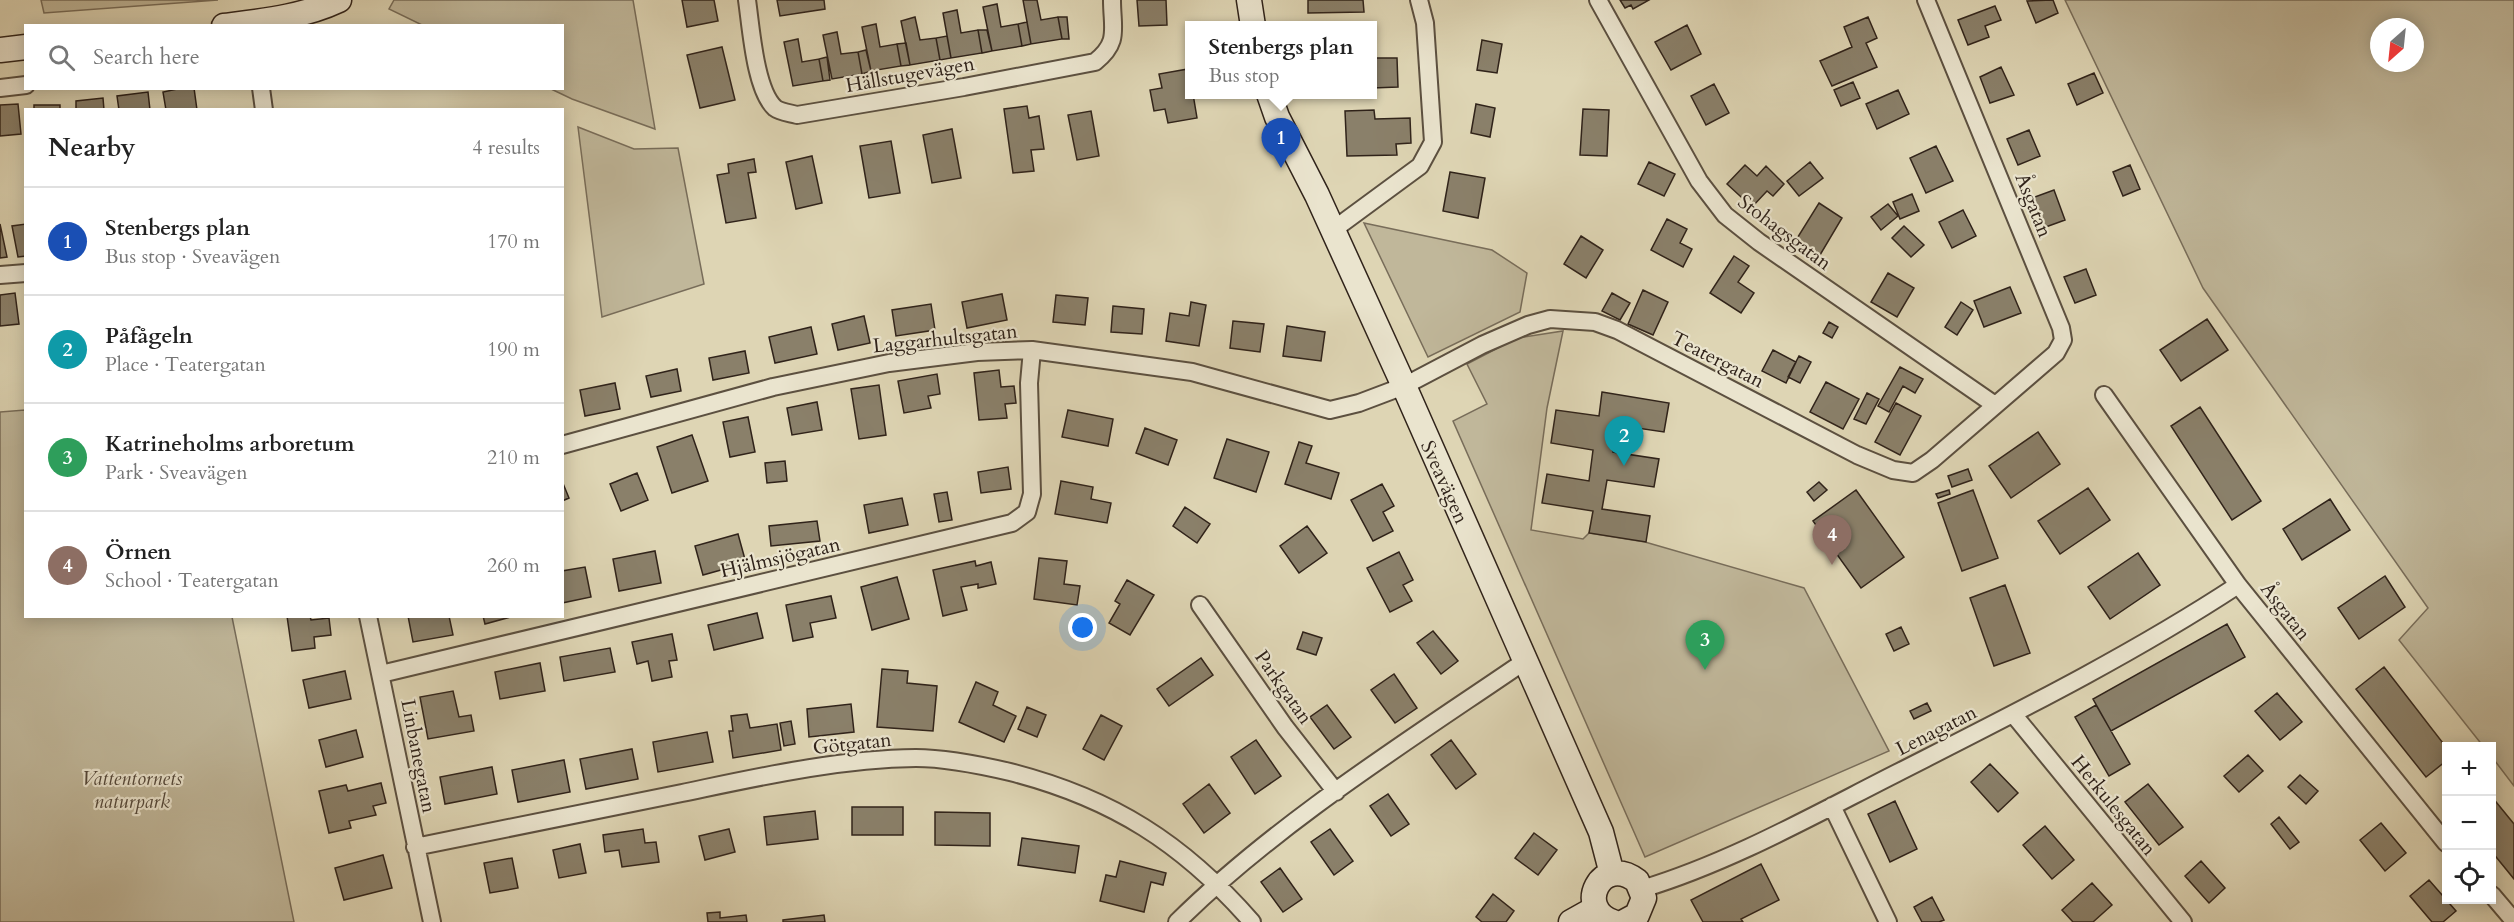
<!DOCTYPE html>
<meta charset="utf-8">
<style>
:root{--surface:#fff;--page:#f6f6f6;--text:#222;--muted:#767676;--line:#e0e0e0;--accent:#b45309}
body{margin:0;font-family:Cardo,serif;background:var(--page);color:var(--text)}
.controls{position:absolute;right:18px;bottom:18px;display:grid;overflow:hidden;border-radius:0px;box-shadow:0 3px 15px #0003}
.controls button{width:54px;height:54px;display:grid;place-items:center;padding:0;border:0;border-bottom:2px solid var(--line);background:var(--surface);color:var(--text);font:30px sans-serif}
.compass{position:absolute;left:2370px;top:18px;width:54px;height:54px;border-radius:50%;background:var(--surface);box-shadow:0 3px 15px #0003;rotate:207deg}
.you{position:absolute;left:1083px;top:628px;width:21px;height:21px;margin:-15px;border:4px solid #fff;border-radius:50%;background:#1a73e8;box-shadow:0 0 0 9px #1a73e833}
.badge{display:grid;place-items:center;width:39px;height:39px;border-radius:50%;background:var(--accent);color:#fff;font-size:20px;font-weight:700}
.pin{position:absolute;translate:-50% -50px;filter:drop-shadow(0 2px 3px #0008)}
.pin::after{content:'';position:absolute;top:32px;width:21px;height:18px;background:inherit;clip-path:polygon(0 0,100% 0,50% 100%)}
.popup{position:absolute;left:1185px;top:21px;width:192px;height:78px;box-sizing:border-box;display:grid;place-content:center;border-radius:0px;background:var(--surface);filter:drop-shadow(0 2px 4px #0005);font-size:20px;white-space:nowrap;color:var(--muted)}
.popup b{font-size:22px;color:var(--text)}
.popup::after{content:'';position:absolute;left:50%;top:100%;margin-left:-12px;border:12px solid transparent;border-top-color:var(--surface)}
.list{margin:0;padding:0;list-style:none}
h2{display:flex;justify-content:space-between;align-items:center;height:78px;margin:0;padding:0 24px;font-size:26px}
h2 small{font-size:20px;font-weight:400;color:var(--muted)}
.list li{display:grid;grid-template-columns:39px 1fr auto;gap:18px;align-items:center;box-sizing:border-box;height:108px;padding:0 24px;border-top:2px solid var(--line)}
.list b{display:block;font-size:22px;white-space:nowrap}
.list p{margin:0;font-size:20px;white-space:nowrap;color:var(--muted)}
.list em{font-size:20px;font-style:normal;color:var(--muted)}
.icon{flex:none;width:33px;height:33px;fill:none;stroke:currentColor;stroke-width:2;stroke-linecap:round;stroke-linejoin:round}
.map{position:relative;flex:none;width:2514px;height:922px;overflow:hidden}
.search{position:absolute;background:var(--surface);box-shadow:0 3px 15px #0003;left:24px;top:24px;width:540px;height:66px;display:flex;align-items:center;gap:15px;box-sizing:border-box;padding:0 21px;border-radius:0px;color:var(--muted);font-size:22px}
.panel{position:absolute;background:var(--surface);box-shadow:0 3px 15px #0003;left:24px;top:108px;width:540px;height:510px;border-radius:0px}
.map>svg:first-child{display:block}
</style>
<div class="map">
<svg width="2514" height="922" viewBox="0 0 2514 922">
<rect width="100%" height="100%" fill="#ded5b4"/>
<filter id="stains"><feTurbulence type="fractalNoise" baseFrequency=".00333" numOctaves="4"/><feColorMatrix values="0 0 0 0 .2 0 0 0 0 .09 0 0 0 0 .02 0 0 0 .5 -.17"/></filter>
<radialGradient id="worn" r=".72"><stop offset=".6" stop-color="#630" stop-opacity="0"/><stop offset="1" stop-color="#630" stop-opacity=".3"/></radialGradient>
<!-- green -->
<path fill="#c0b79a" stroke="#786d5a" stroke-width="1.5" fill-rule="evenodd" d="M41,0H218L44,13Z
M394,0H633L655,129L572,99L551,89L562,88V26L422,25L389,9Z
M2065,0H2514V786L2492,757V746H2483L2399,640L2428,608L2203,288ZM2379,27H2415V63H2379Z
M578,127L634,149L678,148L704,284L602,317Z
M1364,223L1492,250L1527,273L1520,312L1428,357Z
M1563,331L1547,408L1531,530L1583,539L1589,533L1645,542L1804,588L1889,751L1645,857L1453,421L1487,404L1467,364L1517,338Z
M25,410L26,616L232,617L294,922H0V412Z"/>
<!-- building -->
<path fill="#8a806a" stroke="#30231a" stroke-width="1.5" d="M682,0H714L718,21L687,27Z
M777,0H824L825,9L780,16Z
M1023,0H1037L1041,20L1058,17L1062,39L1031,44Z
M1137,0H1166L1167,25L1139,26Z
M1308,0H1363L1364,12L1308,13Z
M1620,0H1649L1633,9L1631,5L1625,8Z
M2053,0L2058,13L2036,23L2027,1Z
M997,4L1001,27L1018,24L1022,46L992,51L983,7Z
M1995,6L2001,20L1985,26L1989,37L1968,45L1958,20Z
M957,10L961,33L978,30L982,53L951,58L943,13Z
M915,17L920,40L936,38L940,60L910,65L901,21Z
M1058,17H1067L1069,39H1062Z
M1868,17L1877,38L1866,43L1877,67L1832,86L1820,61L1852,47L1844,27Z
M1027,22L1031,44L1022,46L1018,24Z
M876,24L880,47L897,44L901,66L871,71L862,27Z
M1687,25L1701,54L1671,70L1655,42Z
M978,30H987L992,51L982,53Z
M837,32L841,54L858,52L862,74L832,79L823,35Z
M947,36L951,58L940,60L936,38Z
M798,39L802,62L819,59L823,81L793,86L784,42Z
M1482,40L1502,44L1497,73L1477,70Z
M906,43L910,65L901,66L897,44Z
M722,47L735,100L700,108L687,55Z
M866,50L871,71L862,74L858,52Z
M827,57L830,80L823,81L819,59Z
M1372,58H1397L1398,87L1372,88Z
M2001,67L2014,95L1990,103L1980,77Z
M1188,69L1190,94H1193L1197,118L1168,123L1165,109L1154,111L1150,90L1162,88L1159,74Z
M2094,73L2103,93L2077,105L2068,84Z
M1853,82L1860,98L1841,106L1834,90Z
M1714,84L1729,113L1706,125L1691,96Z
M182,88H194L197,110H166L163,92Z
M1898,90L1909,114L1877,129L1866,104Z
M148,92L150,110H119L117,96Z
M103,98L104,110H76V101Z
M18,104L21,134L0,136V105Z
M1476,104L1495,108L1490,137L1471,133Z
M34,105H60V110H34Z
M1027,106L1029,118L1039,116L1044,149L1031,150L1034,171L1013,173L1004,109Z
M1583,109L1609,110L1607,156L1580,155Z
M1374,110L1375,119L1410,118L1411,143L1396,144L1397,155L1347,156L1345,111Z
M1091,111L1099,156L1077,160L1068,115Z
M952,129L961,178L932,183L923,135Z
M2029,130L2040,156L2018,165L2007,139Z
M891,141L900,193L869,198L860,146Z
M1936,146L1953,181L1926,193L1910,158Z
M812,156L822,203L796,209L786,162Z
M754,159L756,172L748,173L756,218L726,223L717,175L729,173L728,164Z
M1649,162L1675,174L1664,196L1638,184Z
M1810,162L1823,178L1799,196L1787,181Z
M1745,165L1757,176L1766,166L1784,184L1773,196L1767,191L1752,207L1727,184Z
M2130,165L2140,189L2123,196L2113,172Z
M1450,172L1485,178L1478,218L1443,211Z
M2054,190L2065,220L2043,228L2032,198Z
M1912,194L1919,211L1900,219L1893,202Z
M1819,203L1842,218L1820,255L1796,240Z
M1888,204L1898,216L1881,230L1871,217Z
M1963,210L1976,236L1952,248L1939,222Z
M1667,219L1687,229L1680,243L1692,249L1683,267L1651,250Z
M0,224L7,257L0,258Z
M26,224V256L18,257L12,226Z
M1904,226L1924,245L1911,257L1892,238Z
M1581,236L1603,250L1586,278L1564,264Z
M1734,256L1749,266L1738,282L1754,293L1741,313L1710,293Z
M2086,269L2096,295L2075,303L2064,277Z
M1888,273L1914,288L1897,317L1871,302Z
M2010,287L2021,313L1984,327L1974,301Z
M1643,290L1668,302L1653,335L1628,324Z
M15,293L19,324L0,326V295Z
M1612,293L1630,303L1620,320L1602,311Z
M1002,294L1007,320L967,328L962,302Z
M1056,295L1088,298L1085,325L1053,322Z
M1191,302L1206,305L1199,346L1166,341L1170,313L1189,316Z
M1961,302L1973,310L1957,335L1945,327Z
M931,304L935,330L896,336L892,310Z
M1113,306L1144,309L1142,334L1111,332Z
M864,316L870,343L838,350L832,324Z
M2207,319L2228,350L2181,381L2160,350Z
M1233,321L1264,324L1260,352L1230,348Z
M1829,322L1838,327L1832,338L1823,333Z
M1287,326L1325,332L1321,361L1283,356Z
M811,327L817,354L775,363L769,337Z
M1773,350L1796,362L1786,383L1762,371Z
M745,351L749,373L713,380L709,358Z
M1799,356L1811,362L1800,383L1788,377Z
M1900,367L1923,379L1915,393L1903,386L1889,412L1878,406Z
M677,369L681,391L651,397L646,376Z
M999,370L1001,387L1014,386L1016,403L1005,404L1007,418L979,420L974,373Z
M937,374L940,394L928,396L931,408L904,413L898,381Z
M1826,382L1859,399L1843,429L1810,412Z
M615,383L620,409L585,416L580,390Z
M879,385L886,435L859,439L851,389Z
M1602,392L1669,403L1664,432L1617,425L1613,452L1659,459L1654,487L1607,480L1602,509L1650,516L1646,542L1589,533L1593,511L1542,503L1547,474L1589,481L1593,450L1551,443L1556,410L1599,416Z
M1867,393L1879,399L1866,424L1854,419Z
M817,402L822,430L792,435L787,408Z
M1896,403L1921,416L1900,455L1875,442Z
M2200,407L2261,501L2232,520L2171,426Z
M1068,410L1113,419L1108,446L1062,437Z
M748,417L755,452L730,457L723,422Z
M1145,428L1177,440L1168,465L1136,453Z
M2038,432L2060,464L2011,498L1989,466Z
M692,435L708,481L672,493L657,447Z
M1227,439L1269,452L1256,492L1214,478Z
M1299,442L1312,446L1306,463L1339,473L1331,499L1285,484Z
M785,461L787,481L767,483L765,463Z
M1008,467L1011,489L981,493L978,472Z
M1968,469L1972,480L1952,487L1948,476Z
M637,473L648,500L621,511L610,484Z
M562,481L569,498L562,501Z
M1061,481L1093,487L1091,499L1111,503L1107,523L1055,514Z
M1819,482L1827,490L1814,501L1807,492Z
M1382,484L1394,506L1383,512L1393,531L1373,541L1351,500Z
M2088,488L2110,520L2060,554L2038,521Z
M1856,490L1904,557L1861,588L1813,521Z
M1949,490L1950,494L1938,498L1936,494Z
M1973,490L1998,558L1962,571L1938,503Z
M947,492L952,520L939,522L934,494Z
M902,498L908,525L869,533L864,505Z
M2330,499L2350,530L2302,560L2283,529Z
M1185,507L1210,524L1197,543L1173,526Z
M817,521L820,541L771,546L769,526Z
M1307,526L1327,553L1299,573L1280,546Z
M738,534L746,563L703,575L695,546Z
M655,551L661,583L619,591L613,559Z
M1399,552L1413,580L1403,585L1412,601L1390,612L1367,568Z
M2138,553L2160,585L2110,619L2088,587Z
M1039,558L1067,561L1064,584L1080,586L1077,605L1034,599Z
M975,561L976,566L991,562L996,584L978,588V584L961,587L967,610L943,616L933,570Z
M585,567L591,597L562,603V571Z
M2385,576L2405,607L2359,639L2338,608Z
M897,577L909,619L872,630L861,587Z
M1127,580L1154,595L1130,635L1109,623L1120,604L1115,601Z
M2005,585L2030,653L1994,666L1970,598Z
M831,596L836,618L810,623L813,637L793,641L786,605Z
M757,613L763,638L714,650L708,625Z
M287,616H310L311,620L329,618L331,635L314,637L315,648L292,651Z
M408,616H449L453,635L413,642Z
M483,616H514L485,624Z
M2227,624L2245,657L2111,731L2093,699Z
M1901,627L1909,644L1894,651L1886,634Z
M1433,631L1458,661L1441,674L1417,643Z
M1303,632L1322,638L1316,655L1297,649Z
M672,634L677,660L669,661L672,677L652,681L648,661L637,664L632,642Z
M610,648L615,672L564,681L560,657Z
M1201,658L1213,675L1169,706L1157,689Z
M540,663L545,691L500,699L495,672Z
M2384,667L2446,747V761L2426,777L2356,689Z
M882,669L908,671L907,683L937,686L933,731L877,727Z
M345,671L351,699L309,708L303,680Z
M1394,674L1417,708L1395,723L1371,690Z
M976,682L998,692L993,705L1016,716L1004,742L959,722Z
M453,691L459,717L471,715L474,731L428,739L420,697Z
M2277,693L2302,722L2280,740L2255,711Z
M1927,703L1931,711L1914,719L1910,711Z
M851,704L854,732L809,737L807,709Z
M1327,705L1351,737L1334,749L1310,717Z
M2096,705L2130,764L2109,776L2075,717Z
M1027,707L1046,715L1037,737L1018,729Z
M747,714L750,728L777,724L781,750L733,758L729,731H733L731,716Z
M1101,715L1122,726L1104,760L1083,749Z
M791,721L795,744L784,746L780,723Z
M356,730L363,757L326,767L319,740Z
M707,732L713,762L658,772L653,742Z
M1256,740L1281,776L1255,794L1231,757Z
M1451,740L1476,774L1456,789L1431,755Z
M632,749L638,779L586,789L580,759Z
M2248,755L2263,771L2239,792L2224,776Z
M564,760L570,792L518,802L512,770Z
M1990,764L2018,793L1998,812L1971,782Z
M492,767L497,794L445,804L440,777Z
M2300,775L2318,791L2306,804L2288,787Z
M381,783L386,803L373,806L376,815L349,821L351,828L329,833L319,791L346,785L348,791Z
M1209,784L1230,813L1204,833L1183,804Z
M2148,784L2183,827L2159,845L2125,802Z
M1388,794L1409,824L1391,836L1370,806Z
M2492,797L2514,824V879L2492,852Z
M1895,801L1917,849L1890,862L1868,814Z
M852,807H903V835H852Z
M815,811L818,839L767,845L764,817Z
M935,812L990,813V846L935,845Z
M2279,817L2299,842L2290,849L2271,824Z
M2381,823L2406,853L2385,871L2360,840Z
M2045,826L2074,860L2052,879L2023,845Z
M643,829L645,843L656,842L659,862L622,867L619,850L605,852L603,835Z
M729,829L735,852L705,860L699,836Z
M1330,829L1353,861L1334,875L1311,842Z
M1534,833L1557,850L1538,875L1515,858Z
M1022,838L1079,846L1075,873L1018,865Z
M580,844L586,873L559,878L553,850Z
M383,855L392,888L344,900L335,868Z
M512,858L518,888L490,893L484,863Z
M1120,861L1166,873L1163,885L1151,882L1144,912L1100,901L1106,875L1116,877Z
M2201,861L2225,888L2209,903L2185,876Z
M1761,864L1779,900L1741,919L1743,922H1703L1691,900Z
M1280,868L1302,899L1283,912L1261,882Z
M2429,880L2456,911L2443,922H2432L2410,896Z
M2092,883L2112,905L2093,922H2073L2062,910Z
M1493,894L1514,911L1506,922H1482L1476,917Z
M1932,897L1944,920L1939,922H1922L1914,907Z
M720,912V918L746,915L747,922H708L707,913Z
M824,915L825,922H783V920Z"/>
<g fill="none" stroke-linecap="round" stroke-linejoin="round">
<defs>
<path id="street" d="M747,0C751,27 755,90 775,108C780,112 790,113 797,115L964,87L1095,62C1120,42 1112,29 1112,0
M1598,0L1699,181L1725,215L1759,242L1995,405
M0,88L26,85
M261,88L264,110
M1333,230L1420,166L1433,142L1425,23L1419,0
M0,275L26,273
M2104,395L2238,585L2446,843
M562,445L773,387L889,363L977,352L1032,350L1192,372L1330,410L1359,403L1404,386L1482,345L1528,325L1550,319L1595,322L1617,330L1857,455L1893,470L1913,473L1932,460L2056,353L2063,340L2061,328L1926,0
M1200,605L1285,727L1336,792
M368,616L432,922
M381,674L1012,523L1027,512L1032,494L1029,383L1032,350
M2013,714L2183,922
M1832,806L1888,922
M415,847C504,829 593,811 682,793C759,777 837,759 916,758C947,758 980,765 1010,772C1112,798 1183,843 1252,922
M1642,889C1731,862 1814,815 1897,773C2013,714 2130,656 2238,585
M2492,895L2514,921
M1177,922C1277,823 1408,741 1525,661"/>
<path id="secondary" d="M1249,0L1253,26
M224,26C263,21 303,17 339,0
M0,50L26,47
M1269,94L1277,117L1317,195L1404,386L1601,832L1612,874
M1571,922L1596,908
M1613,922C1574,909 1601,853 1637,881L1644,898L1637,915L1624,922"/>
</defs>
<!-- street casing -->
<use href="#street" stroke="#5c5040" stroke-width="20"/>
<!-- secondary casing -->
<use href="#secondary" stroke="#30231a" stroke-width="27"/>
<!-- street -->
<use href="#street" stroke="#eae4ce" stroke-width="16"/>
<!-- secondary -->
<use href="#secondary" stroke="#eae4ce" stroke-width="24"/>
</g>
<g text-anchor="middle" stroke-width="4.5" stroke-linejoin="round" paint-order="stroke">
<!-- street labels -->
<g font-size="20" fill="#30231a" stroke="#eae4ce">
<text transform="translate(910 74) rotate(-10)" y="7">Hällstugevägen</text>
<text transform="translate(2034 205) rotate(68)" y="7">Åsgatan</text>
<text transform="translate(1785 232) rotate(37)" y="7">Stohagsgatan</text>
<text transform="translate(945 338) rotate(-6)" y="7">Laggarhultsgatan</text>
<text transform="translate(1718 359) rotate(27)" y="7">Teatergatan</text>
<text transform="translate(1445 482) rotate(66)" y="7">Sveavägen</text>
<text transform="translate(780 557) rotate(-13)" y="7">Hjälmsjögatan</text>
<text transform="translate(2286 611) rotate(52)" y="7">Åsgatan</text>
<text transform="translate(1284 687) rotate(55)" y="7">Parkgatan</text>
<text transform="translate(1936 730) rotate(-27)" y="7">Lenagatan</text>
<text transform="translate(852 743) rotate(-6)" y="7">Götgatan</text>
<text transform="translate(419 756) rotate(79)" y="7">Linbanegatan</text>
<text transform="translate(2114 805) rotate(51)" y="7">Herkulesgatan</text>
</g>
<!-- park labels -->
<g font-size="20" font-style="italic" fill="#54483a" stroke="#eae4ce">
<text x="132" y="785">Vattentornets<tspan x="132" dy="23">naturpark</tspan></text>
</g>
</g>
<rect width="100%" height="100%" filter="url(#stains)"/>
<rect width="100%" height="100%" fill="url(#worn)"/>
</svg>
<div class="controls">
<button>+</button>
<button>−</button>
<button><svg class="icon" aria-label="locate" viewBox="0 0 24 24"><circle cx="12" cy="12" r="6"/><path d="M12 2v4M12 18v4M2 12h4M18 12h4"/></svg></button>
</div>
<svg class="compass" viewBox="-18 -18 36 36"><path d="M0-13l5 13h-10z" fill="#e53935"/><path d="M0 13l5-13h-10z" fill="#767676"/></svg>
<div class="you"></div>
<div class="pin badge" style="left:1281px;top:168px;background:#1a4fb4">1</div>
<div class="popup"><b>Stenbergs plan</b>Bus stop</div>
<div class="pin badge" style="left:1624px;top:466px;background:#0f9aa8">2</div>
<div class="pin badge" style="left:1705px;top:670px;background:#2e9e5b">3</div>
<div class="pin badge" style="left:1832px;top:565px;background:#8d6e63">4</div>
<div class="search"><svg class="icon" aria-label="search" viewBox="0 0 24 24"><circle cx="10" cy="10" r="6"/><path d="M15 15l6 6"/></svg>Search here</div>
<section class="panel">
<h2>Nearby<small>4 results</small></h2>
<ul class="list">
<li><span class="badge" style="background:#1a4fb4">1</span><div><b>Stenbergs plan</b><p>Bus stop · Sveavägen</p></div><em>170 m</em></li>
<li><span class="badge" style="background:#0f9aa8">2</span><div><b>Påfågeln</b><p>Place · Teatergatan</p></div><em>190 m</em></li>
<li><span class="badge" style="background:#2e9e5b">3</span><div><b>Katrineholms arboretum</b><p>Park · Sveavägen</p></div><em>210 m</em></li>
<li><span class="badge" style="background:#8d6e63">4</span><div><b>Örnen</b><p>School · Teatergatan</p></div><em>260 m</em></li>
</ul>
</section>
</div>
